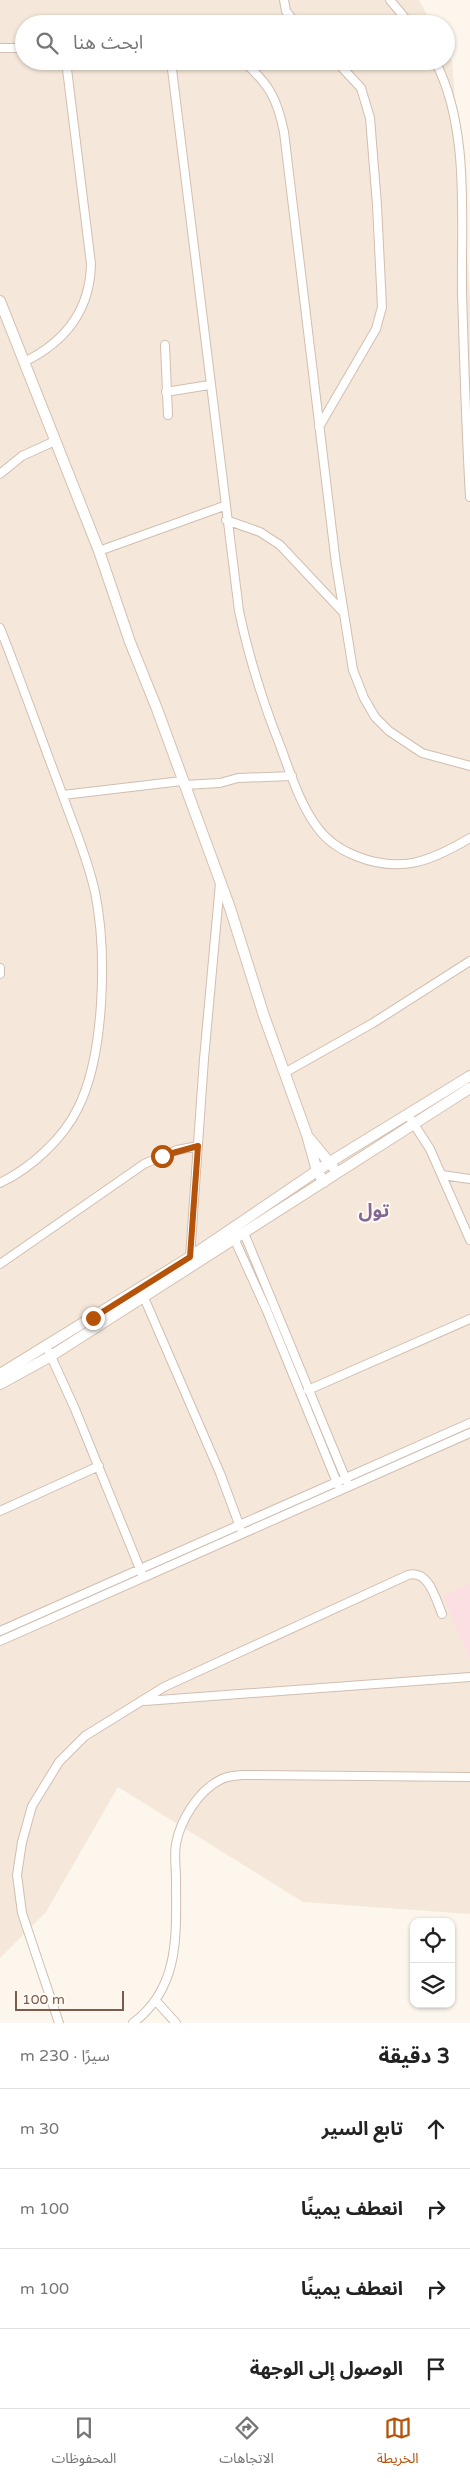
<!DOCTYPE html>
<html lang="ar">
<meta charset="utf-8">
<style>
:root{--surface:#fff;--page:#f2f2f2;--text:#222;--muted:#767676;--line:#e0e0e0;--accent:#b45309}
body{margin:0;font-family:"Varela Round","Noto Sans Arabic",sans-serif;background:var(--page);color:var(--text);direction:rtl}
.controls{position:absolute;right:15px;bottom:15px;display:grid;overflow:hidden;border-radius:10px;box-shadow:0 1px 4px #0004}
.controls button{width:45px;height:45px;display:grid;place-items:center;padding:0;border:0;border-bottom:1px solid var(--line);background:var(--surface);color:var(--text);font:25px sans-serif}
.scale{position:absolute;left:15px;bottom:12px;width:109px;box-sizing:border-box;padding-left:5px;border:2px solid #7a5c4d;border-top:0;font-size:14px;line-height:18px;white-space:nowrap;color:#7a5c4d;-webkit-text-stroke:4px #fffaf3;paint-order:stroke}
.stop{position:absolute;width:15px;height:15px;margin:-11px;border:4px solid #b45309;border-radius:50%;background:#fff}
.stop.end{background:#b45309;border-color:#fff;box-shadow:0 1px 5px #0008}
.list{margin:0;padding:0;list-style:none}
h2{display:flex;justify-content:space-between;align-items:center;height:65px;margin:0;padding:0 20px;font-size:21px}
h2 small{font-size:16px;font-weight:400;color:var(--muted)}
.list li{display:grid;grid-template-columns:32px 1fr auto;gap:15px;align-items:center;box-sizing:border-box;height:80px;padding:0 20px;border-top:1px solid var(--line)}
.list b{display:block;font-size:19px;white-space:nowrap}
.list em{font-size:16px;font-style:normal;color:var(--muted)}
.icon{flex:none;width:28px;height:28px;fill:none;stroke:currentColor;stroke-width:2;stroke-linecap:round;stroke-linejoin:round}
.map{position:relative;flex:none;width:470px;height:2023px;overflow:hidden;direction:ltr}
.search{position:absolute;background:var(--surface);box-shadow:0 1px 4px #0004;left:15px;right:15px;top:15px;height:55px;display:flex;align-items:center;gap:12px;box-sizing:border-box;padding:0 18px;border-radius:28px;color:var(--muted);font-size:19px}
.sheet{height:385px;background:var(--surface)}
nav{display:flex;justify-content:space-around;align-items:center;box-sizing:border-box;height:70px;border-top:1px solid var(--line);background:var(--surface);font-size:14px;color:var(--muted)}
nav a{display:grid;justify-items:center;gap:2px}
nav .on{color:var(--accent)}
.map>svg:first-child{display:block}
</style>
<div class="map">
<svg width="470" height="2023" viewBox="0 0 470 2023">
<rect width="100%" height="100%" fill="#fdf6ec"/>
<!-- residential -->
<path fill="#f5e8da" d="M0,0H419L432,24H24V61H446V50L452,60L470,295V1914L303,1902L118,1787L46,1912L0,1958Z"/>
<!-- medical -->
<path fill="#fbdfe3" d="M470,1583V1660L443,1596Z"/>
<g fill="none" stroke-linecap="round" stroke-linejoin="round">
<defs>
<path id="street" d="M284,0L286,11L296,24
M390,0L410,24
M0,48H24
M171,61L239,611C249,658 263,703 281,748C291,775 300,804 317,827C327,841 341,850 356,856C401,874 431,861 470,838
M243,61C269,84 277,98 284,132L336,564L353,670L364,698L375,717L389,731L422,753L470,766
M435,61C470,127 461,219 462,292C464,360 466,428 470,497
M165,345L168,415
M24,362C65,342 90,311 91,264L66,61
M166,392L209,385
M319,427L376,329L382,307L377,205L370,118L361,88L336,61
M0,474L22,456L55,441
M226,520L260,532L280,545L342,611
M99,551L224,506
M0,628C21,681 40,735 60,788C72,822 87,856 95,892C107,951 105,1054 78,1108C63,1139 31,1168 0,1183
M184,785L220,783L238,778L292,776
M63,795L182,781
M0,968V974
M286,1072L373,1023L470,961
M408,1115L430,1149L470,1240
M442,1175L470,1179
M244,1233L347,1482
M233,1236L267,1311L338,1485
M190,1257L204,1059L220,883
M0,1264L144,1164L177,1150L198,1146
M142,1293L220,1473L240,1527
M49,1352L75,1409L142,1574
M308,1390L470,1319
M0,1511L99,1466
M0,1631L470,1423
M0,1641L470,1433
M145,1701L470,1677
M157,2002L176,2023
M59,2023L22,1913L17,1875L22,1842L32,1806L59,1762L85,1736L164,1687L408,1575C429,1569 436,1600 442,1614
M133,2023C181,1987 176,1933 176,1879C176,1868 174,1855 176,1844C180,1821 198,1791 220,1780C226,1776 235,1776 242,1775L470,1777"/>
<path id="secondary" d="M0,301L99,551L130,642L157,709L230,908L264,1016L307,1135L317,1171L324,1182
M309,1138L333,1167
M0,1374L190,1257L330,1162L470,1076
M0,1384L51,1356L470,1088"/>
</defs>
<!-- street casing -->
<use href="#street" stroke="#d1beb0" stroke-width="10"/>
<!-- secondary casing -->
<use href="#secondary" stroke="#d6c0b0" stroke-width="12"/>
<!-- street -->
<use href="#street" stroke="#fff" stroke-width="8"/>
<!-- secondary -->
<use href="#secondary" stroke="#fff" stroke-width="10"/>
</g>
<g fill="none" stroke-linecap="round" stroke-linejoin="round">
<!-- route -->
<path stroke="#b45309" stroke-width="6" d="M93,1318L190,1257L198,1146L162,1156"/>
</g>
<g text-anchor="middle" stroke-width="4" stroke-linejoin="round" paint-order="stroke">
<!-- quarter labels -->
<g font-size="19" font-weight="bold" fill="#846695" stroke="#fffaf3">
<text x="374" y="1217">تول</text>
</g>
</g>
</svg>
<div class="controls">
<button><svg class="icon" aria-label="locate" viewBox="0 0 24 24"><circle cx="12" cy="12" r="6"/><path d="M12 2v4M12 18v4M2 12h4M18 12h4"/></svg></button>
<button><svg class="icon" aria-label="layers" viewBox="0 0 24 24"><path d="M12 4l9 5-9 5-9-5zM3 14l9 5 9-5"/></svg></button>
</div>
<div class="scale">100 m</div>
<div class="stop" style="left:162px;top:1156px"></div>
<div class="stop end" style="left:93px;top:1318px"></div>
<div class="search"><svg class="icon" aria-label="search" viewBox="0 0 24 24"><circle cx="10" cy="10" r="6"/><path d="M15 15l6 6"/></svg>ابحث هنا</div>
</div>
<section class="sheet">
<h2>3 دقيقة<small>سيرًا · 230 m</small></h2>
<ul class="list">
<li><svg class="icon" aria-label="ahead" viewBox="0 0 24 24"><path d="M12 20V5M6 11l6-6 6 6"/></svg><div><b>تابع السير</b></div><em>30 m</em></li>
<li><svg class="icon" aria-label="right" viewBox="0 0 24 24"><path d="M7 20v-9h11M14 6l5 5-5 5"/></svg><div><b>انعطف يمينًا</b></div><em>100 m</em></li>
<li><svg class="icon" aria-label="right" viewBox="0 0 24 24"><path d="M7 20v-9h11M14 6l5 5-5 5"/></svg><div><b>انعطف يمينًا</b></div><em>100 m</em></li>
<li><svg class="icon" aria-label="arrive" viewBox="0 0 24 24"><path d="M6 21V4h12l-3 4 3 4H6"/></svg><div><b>الوصول إلى الوجهة</b></div></li>
</ul>
</section>
<nav>
<a class="on"><svg class="icon" aria-label="map" viewBox="0 0 24 24"><path d="M3 6l6-2 6 2 6-2v14l-6 2-6-2-6 2zM9 4v14M15 6v14"/></svg>الخريطة</a>
<a><svg class="icon" aria-label="directions" viewBox="0 0 24 24"><path d="M12 3l9 9-9 9-9-9zM9 14v-3h6M13 9l2 2-2 2"/></svg>الاتجاهات</a>
<a><svg class="icon" aria-label="saved" viewBox="0 0 24 24"><path d="M7 4h10v16l-5-4-5 4z"/></svg>المحفوظات</a>
</nav>
